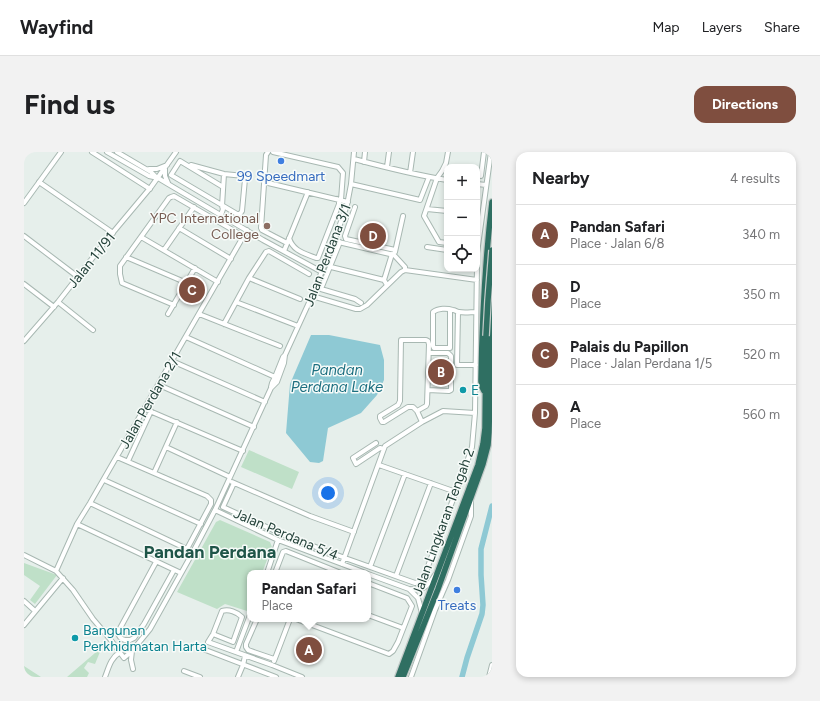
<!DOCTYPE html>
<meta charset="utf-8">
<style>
:root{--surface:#fff;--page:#f2f2f2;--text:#202124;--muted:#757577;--line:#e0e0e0;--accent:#7f4e3f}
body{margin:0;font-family:Figtree,sans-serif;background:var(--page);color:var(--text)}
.controls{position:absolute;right:12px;top:12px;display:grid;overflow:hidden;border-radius:8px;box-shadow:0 2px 6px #0003}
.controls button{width:36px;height:36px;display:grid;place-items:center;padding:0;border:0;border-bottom:1px solid var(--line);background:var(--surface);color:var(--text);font:20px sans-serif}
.you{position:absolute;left:304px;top:341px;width:14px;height:14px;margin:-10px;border:3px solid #fff;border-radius:50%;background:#1a73e8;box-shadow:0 0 0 6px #1a73e833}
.badge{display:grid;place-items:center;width:26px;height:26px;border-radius:50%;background:var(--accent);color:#fff;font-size:13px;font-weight:700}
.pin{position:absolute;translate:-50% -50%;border:2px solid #fff;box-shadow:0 1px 4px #0006}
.popup{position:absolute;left:223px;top:418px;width:124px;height:52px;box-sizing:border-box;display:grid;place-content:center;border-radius:8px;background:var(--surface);filter:drop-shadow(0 1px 3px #0005);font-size:13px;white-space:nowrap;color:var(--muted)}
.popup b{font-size:15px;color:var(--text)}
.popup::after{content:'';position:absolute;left:50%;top:100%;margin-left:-8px;border:8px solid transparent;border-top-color:var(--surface)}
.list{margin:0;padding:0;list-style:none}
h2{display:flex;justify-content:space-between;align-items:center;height:52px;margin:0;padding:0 16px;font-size:17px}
h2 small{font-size:13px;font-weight:400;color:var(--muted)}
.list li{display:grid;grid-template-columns:26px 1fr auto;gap:12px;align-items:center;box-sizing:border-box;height:60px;padding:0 16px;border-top:1px solid var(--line)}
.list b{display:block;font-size:15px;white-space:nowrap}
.list p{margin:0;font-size:13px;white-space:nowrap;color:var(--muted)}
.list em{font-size:13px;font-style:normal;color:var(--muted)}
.icon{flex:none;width:22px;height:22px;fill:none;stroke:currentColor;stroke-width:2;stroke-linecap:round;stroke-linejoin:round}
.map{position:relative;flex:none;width:468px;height:525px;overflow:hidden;border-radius:12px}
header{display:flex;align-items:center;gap:24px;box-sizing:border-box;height:56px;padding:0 20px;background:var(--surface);border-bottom:1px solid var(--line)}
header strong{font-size:19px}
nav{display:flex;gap:22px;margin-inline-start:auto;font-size:14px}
.intro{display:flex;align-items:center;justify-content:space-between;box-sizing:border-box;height:96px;padding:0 24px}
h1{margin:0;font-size:28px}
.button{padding:10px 18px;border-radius:12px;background:var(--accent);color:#fff;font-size:14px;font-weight:700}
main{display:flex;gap:24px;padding:0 24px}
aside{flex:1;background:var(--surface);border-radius:12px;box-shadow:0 2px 6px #0003}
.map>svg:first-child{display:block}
</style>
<header>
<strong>Wayfind</strong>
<nav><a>Map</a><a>Layers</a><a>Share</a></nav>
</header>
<div class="intro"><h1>Find us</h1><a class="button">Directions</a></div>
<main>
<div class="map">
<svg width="468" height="525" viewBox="0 0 468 525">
<rect width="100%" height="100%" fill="#e6efeb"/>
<!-- green -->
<path fill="#bfe0c8" d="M225,298L275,320L268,337L217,315Z
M196,368L246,390L248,395L238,421H226V452L223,459L201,452L193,457L153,440L192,370Z
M0,411L33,423L11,452L6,448L16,434L0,423Z
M78,495L71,512L64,510L60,516L65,521L63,525H43Z
M0,514L17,525H0Z"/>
<!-- water -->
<path fill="#8ec9d4" d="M287,183H305L356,193L360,208V228L353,243L337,261L304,276L299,309L295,311L286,310L262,281L266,232Z"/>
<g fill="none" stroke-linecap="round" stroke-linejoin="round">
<!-- river -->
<path stroke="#8ec9d4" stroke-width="5.5" d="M438,525L443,506L458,462L459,453L457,423V397L468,354"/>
<defs>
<path id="minor" d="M68,0L126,37
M83,0L125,24L134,26L144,32L239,88L298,120
M93,0L127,20L132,25
M244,0L242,3L237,76L238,78L263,91
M249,0L314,15L319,21L317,48
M330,7C360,15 391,23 423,28
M340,10L341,0
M166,15L167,13L200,22L220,24L221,27L218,59L216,62H213L147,23L156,9L199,35
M363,15L365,0
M125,17H133L143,13
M141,17V24L144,31
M386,21L389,0
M457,24L460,0
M15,30L89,81
M240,30L324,50
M327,32L396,48L405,25
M453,32L462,33
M0,51L37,0
M331,55L321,84L322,87L371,98
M403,57L423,59
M197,63L199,57L198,54L200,22
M155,76L207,107
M0,84L54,125
M117,85L194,130
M265,86C269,99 280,101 292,106H294L315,52V49L313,47
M310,89L370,103L381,115V118
M316,90L297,137L331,147L337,151
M423,91L415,90L400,64L413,26L418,19L422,11L424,0
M403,95L423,98
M140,98L170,55
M260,99L284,40
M371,100L379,64
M453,101L467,0
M102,105L163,131
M307,115L360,128L363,133
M381,118L453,128
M225,126L276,147
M360,128L368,102
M0,132L30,155
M288,144L332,157H336L343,153L377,120L381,118
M34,150L69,178
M212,150L274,174
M150,153L98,131L96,122V114L145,46L147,45L150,44L214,81
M426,158V196H410L409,194V160C414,156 423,156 429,158C431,158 433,160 435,160C441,161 447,160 452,160
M434,160L433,213H452
M144,162L171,116
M175,162L256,194
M200,172L225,126L242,100L245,99L285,122
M162,185L251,225
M0,189L34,150L81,90L127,35L152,0
M148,209L241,250
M135,233L230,275
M247,235L248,231L251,225L259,205L261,203L288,144L310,89L323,53L327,32L330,0
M404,238L425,239L427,238V204L424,201H405
M121,257L219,299
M393,259L402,254L403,252L405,192L404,189L402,188H377L376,249L374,253L356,264V266L358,270H360L384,255H389L393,259L398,270
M352,291L329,306L332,312L356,296L360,297
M142,295L206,325
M93,305L183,344L187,348V352L163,397
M104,309L127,259
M355,313L432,340
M130,321L153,270
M80,328L177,372
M208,330L286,364L330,380
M210,331L199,355L260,383L321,406L391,431L396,430L400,425L443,310L448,295L451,261L453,112
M66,351L165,398
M191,358L254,388L342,421
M53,372L157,421
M0,403L32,419L49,438L69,467L86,487L100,506L108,499L126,477L169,400L191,358L247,236L253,230L260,211L261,203
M132,410L94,480C94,484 97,487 101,488H106L110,486L120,472L150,418
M318,412L361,294L398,270L419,259L451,261
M346,415L381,322
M32,419L53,372L66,351L223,78
M243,421L254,388
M251,421L259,400L262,399L317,421
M344,422L385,437C400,439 403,435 411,423
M372,424L407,331
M386,438L394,446L398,461
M0,449L11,459
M344,463L379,476
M233,467L222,492V495L224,498L250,507
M272,467L365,502L369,499L374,490L388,454L383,446L344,431
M0,473L39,426
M189,482L209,490L218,465C213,460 205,457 198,459L189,482L184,490L248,513L278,525
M94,496L102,499H108L107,508L109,517
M179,497L252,525
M212,500L226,463
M250,509L266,467
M160,519L176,525
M81,525C85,515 86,507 96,500
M214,525L219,513L221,504
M387,525L411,458L424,428L447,364V348
M465,525L468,513"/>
<path id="highway" d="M460,239L458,235L457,229C458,169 461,109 468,50
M374,525L454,313L459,292L461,276L462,184
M379,525L414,437L459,312L464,293L465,280L468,152"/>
</defs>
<!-- minor casing -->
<use href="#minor" stroke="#a8b8b2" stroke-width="6"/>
<!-- highway casing -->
<use href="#highway" stroke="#c2cac8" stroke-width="8"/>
<!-- minor -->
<use href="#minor" stroke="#fff" stroke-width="4"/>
<!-- highway -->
<use href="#highway" stroke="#2f6f62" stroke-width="5.5"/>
<defs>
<path id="highway-bridge" d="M462,184L464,148L468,98"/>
</defs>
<!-- highway-bridge casing -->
<use href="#highway-bridge" stroke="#c2cac8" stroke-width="8" stroke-linecap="butt"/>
<!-- highway-bridge -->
<use href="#highway-bridge" stroke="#2f6f62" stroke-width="5.5"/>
</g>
<!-- markers -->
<g fill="#3f7fe0" stroke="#f7fbf9" stroke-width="1.5">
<circle cx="257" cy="9" r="4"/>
<circle cx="433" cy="438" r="4"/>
</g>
<circle fill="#8d6e63" stroke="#f7fbf9" stroke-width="1.5" cx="243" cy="74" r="4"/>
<g fill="#0f9aa8" stroke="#f7fbf9" stroke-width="1.5">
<circle cx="439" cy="238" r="4"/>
<circle cx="51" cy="486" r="4"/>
</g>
<g text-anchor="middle" stroke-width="3" stroke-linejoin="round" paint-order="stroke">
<!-- shop labels -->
<g font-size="14" fill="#366cbe" stroke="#f7fbf9">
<text x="257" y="29">99 Speedmart</text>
<text x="433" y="458">Treats</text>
</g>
<!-- education labels -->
<g font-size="14" fill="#785e54" stroke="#f7fbf9" text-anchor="end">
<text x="235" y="71">YPC International<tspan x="235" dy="16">College</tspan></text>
</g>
<!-- street labels -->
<g font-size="14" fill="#24423a" stroke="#f7fbf9">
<text transform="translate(303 103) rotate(-69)" y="5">Jalan Perdana 3/1</text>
<text transform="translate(67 108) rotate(-51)" y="5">Jalan 11/91</text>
<text transform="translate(126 248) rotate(-60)" y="5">Jalan Perdana 2/1</text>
<text transform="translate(419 370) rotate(-70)" y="5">Jalan Lingkaran Tengah 2</text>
<text transform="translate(262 382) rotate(23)" y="5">Jalan Perdana 5/4</text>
</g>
<!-- culture labels -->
<g font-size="14" fill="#0d838f" stroke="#f7fbf9" text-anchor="start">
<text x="447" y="243">E</text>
<text x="59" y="483">Bangunan<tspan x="59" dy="16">Perkhidmatan Harta</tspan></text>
</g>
<!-- water labels -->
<g font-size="15" font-style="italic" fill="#1c6f80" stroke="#f7fbf9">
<text x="313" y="223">Pandan<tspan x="313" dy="17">Perdana Lake</tspan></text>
</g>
<!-- district labels -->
<g font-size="18" font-weight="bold" fill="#1f5548" stroke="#f7fbf9">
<text x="186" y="406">Pandan Perdana</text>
</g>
</g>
</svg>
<div class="controls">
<button>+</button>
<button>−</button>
<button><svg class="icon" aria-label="locate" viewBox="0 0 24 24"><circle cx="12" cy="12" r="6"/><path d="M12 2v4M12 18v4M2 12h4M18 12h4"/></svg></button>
</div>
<div class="you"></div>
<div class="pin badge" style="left:285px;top:498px">A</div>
<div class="popup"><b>Pandan Safari</b>Place</div>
<div class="pin badge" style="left:417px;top:220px">B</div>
<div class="pin badge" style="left:168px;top:138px">C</div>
<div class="pin badge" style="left:349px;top:84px">D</div>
</div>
<aside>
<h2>Nearby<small>4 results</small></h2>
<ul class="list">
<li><span class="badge">A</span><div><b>Pandan Safari</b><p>Place · Jalan 6/8</p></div><em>340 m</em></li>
<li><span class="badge">B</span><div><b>D</b><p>Place</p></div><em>350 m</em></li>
<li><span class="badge">C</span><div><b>Palais du Papillon</b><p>Place · Jalan Perdana 1/5</p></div><em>520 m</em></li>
<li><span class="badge">D</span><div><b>A</b><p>Place</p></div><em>560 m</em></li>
</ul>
</aside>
</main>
